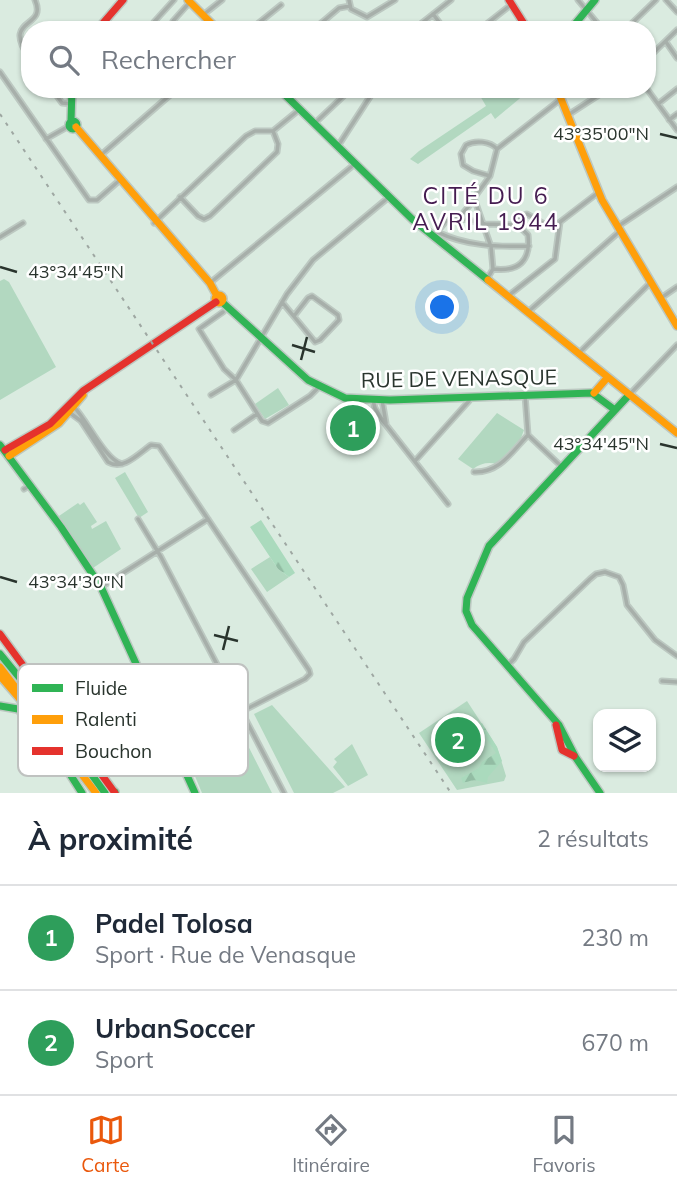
<!DOCTYPE html>
<html lang="fr">
<meta charset="utf-8">
<style>
:root{--surface:#fff;--page:#f2f2f3;--text:#1f2937;--muted:#747a83;--line:#e0e1e3;--accent:#ea580c}
body{margin:0;font-family:Mulish,sans-serif;background:var(--page);color:var(--text)}
.controls{position:absolute;right:21px;bottom:21px;display:grid;overflow:hidden;border-radius:14px;box-shadow:0 2px 5px #0004}
.controls button{width:63px;height:63px;display:grid;place-items:center;padding:0;border:0;border-bottom:2px solid var(--line);background:var(--surface);color:var(--text);font:35px sans-serif}
.you{position:absolute;left:443px;top:308px;width:24px;height:24px;margin:-18px;border:5px solid #fff;border-radius:50%;background:#1a73e8;box-shadow:0 0 0 10px #1a73e833}
.badge{display:grid;place-items:center;width:46px;height:46px;border-radius:50%;background:var(--accent);color:#fff;font-size:23px;font-weight:700}
.pin{position:absolute;translate:-50% -50%;border:4px solid #fff;box-shadow:0 2px 7px #0006}
.list{margin:0;padding:0;list-style:none}
h2{display:flex;justify-content:space-between;align-items:center;height:91px;margin:0;padding:0 28px;font-size:30px}
h2 small{font-size:23px;font-weight:400;color:var(--muted)}
.list li{display:grid;grid-template-columns:46px 1fr auto;gap:21px;align-items:center;box-sizing:border-box;height:105px;padding:0 28px;border-top:2px solid var(--line)}
.list b{display:block;font-size:26px;white-space:nowrap}
.list p{margin:0;font-size:23px;white-space:nowrap;color:var(--muted)}
.list em{font-size:23px;font-style:normal;color:var(--muted)}
.icon{flex:none;width:38px;height:38px;fill:none;stroke:currentColor;stroke-width:2;stroke-linecap:round;stroke-linejoin:round}
.map{position:relative;flex:none;width:677px;height:793px;overflow:hidden}
.search{position:absolute;background:var(--surface);box-shadow:0 2px 5px #0004;left:21px;right:21px;top:21px;height:77px;display:flex;align-items:center;gap:18px;box-sizing:border-box;padding:0 24px;border-radius:28px;color:var(--muted);font-size:26px}
.sheet{height:301px;background:var(--surface)}
nav{display:flex;justify-content:space-around;align-items:center;box-sizing:border-box;height:98px;border-top:2px solid var(--line);background:var(--surface);font-size:19px;color:var(--muted)}
nav a{display:grid;justify-items:center;gap:4px}
nav .on{color:var(--accent)}
.map>svg:first-child{display:block}
</style>
<div class="map">
<svg width="677" height="793" viewBox="0 0 677 793">
<defs>
<pattern id="forest-firs" width="22" height="20" patternUnits="userSpaceOnUse" patternTransform="scale(1.75)"><rect width="22" height="20" fill="#aadabd"/><path d="M5 1l3.5 6h-7zM16 11l3.5 6h-7z" fill="#92bca3"/></pattern>
</defs>
<rect width="100%" height="100%" fill="#daebe0"/>
<!-- green -->
<path fill="#b2d8c0" d="M476,89H531L495,119L491,113L418,164L410,159L419,151L486,106Z
M4,279L9,282L56,367L0,400V281Z
M278,388L289,405L265,419L255,404Z
M497,413L524,430L521,438L497,464C488,462 481,463 473,469L458,459Z
M125,472L148,512L139,518L115,478Z
M84,502L97,522L91,526L92,529L106,521L121,549L93,568L59,516L78,503L80,505Z
M270,557L278,569L289,577L267,592L251,569Z
M467,701L497,747L506,776L504,781L457,790L419,733Z
M272,705L345,787L333,793H294L254,714Z
M237,723L238,726L272,793H202L187,757L186,750Z
M352,744L368,775L348,786L333,767L337,762L334,759Z"/>
<!-- forest -->
<path fill="url(#forest-firs)" d="M261,520L295,573L289,577L278,569L250,527Z
M482,723L497,747L502,761L488,777L487,783C472,780 478,779 463,783L461,778L479,768L482,762L496,753L478,725Z"/>
<g fill="none" stroke-linecap="round" stroke-linejoin="round">
<defs>
<path id="street" d="M349,0L351,9L367,17L395,0
M578,0L603,30
M666,0L677,12
M433,14L445,30
M203,15L222,0
M154,22L174,0
M176,30L172,26L173,21L190,2
M250,30L281,5
M313,30L339,8L350,6
M413,30L451,0
M479,30L512,4
M625,30L656,0
M666,42L677,58
M30,59C0,16 48,30 35,0
M647,59L677,30
M0,72L89,200H97L121,179
M52,89L62,103L72,104
M647,89L677,130
M658,104L677,89
M568,115L608,89
M669,120L677,114
M315,123L351,89
M46,139L69,126
M338,146L375,89
M497,149L561,99
M101,155L177,89
M490,176L473,171L463,165L461,154L466,145C475,140 490,141 497,149L490,176L474,198L491,247L493,269
M180,197L198,216L204,219L210,216L277,152L278,144L273,131
M459,218L485,224L518,225L528,235C531,261 519,272 493,269L487,279
M154,223L246,136L255,131H273L300,109
M518,225L521,217L527,214L546,225L558,228
M617,227L677,187
M437,232C466,246 497,247 529,246
M437,232L446,221L459,218L474,200
M0,237L23,223
M210,283L356,163
M508,296L555,259L560,222L599,192
M661,298L677,287
M282,302L315,342L320,340L339,320L338,315L312,296L308,298L294,316
M528,312L620,231
M578,354L651,282
M319,387L310,396L268,423L262,421L236,380L287,294L313,260L389,197
M211,395L236,380L224,369L199,329L223,312
M525,395L528,435L562,467
M629,395L677,345
M373,400L375,408L383,421L448,504
M382,400L386,423
M74,407C87,420 105,460 122,464
M66,410L81,421L108,462C123,471 138,454 151,445L159,446L309,670L310,674L305,679L190,738L178,741
M234,430L257,414
M415,461L469,401V398
M474,472C499,473 511,453 527,436
M24,489L31,485
M138,519L161,557L284,793
M101,587L208,519
M508,665L514,659L524,642L590,579L596,574L605,572L619,577L623,585L627,605L655,640L677,656
M662,681L677,682"/>
<path id="fast" d="M570,30L595,0
M279,89L412,219L488,280
M71,121L72,89
M69 125a4 4 0 1 1 8 0a4 4 0 1 1-8 0Z
M222,302L308,380L345,398L390,400L592,393L615,410
M0,445L61,527L101,587L195,793
M0,654L37,699L105,793
M0,706L18,709L32,722
M50,743L82,793
M115,792V793
M600,793L576,758L559,725L472,625L466,611L467,598L489,546L629,395"/>
<path id="slow" d="M188,0L218,30
M557,89L602,200L677,326
M76,127L210,283L217,296
M488,280L677,433
M215 299a4 4 0 1 1 8 0a4 4 0 1 1-8 0Z
M594,393L607,378
M9,456L59,423L83,395
M0,667L96,793
M0,676L19,698L52,746
M172,744L176,740L180,742L179,754"/>
<path id="jam" d="M509,0L528,30
M97,30L123,0
M5,450L50,424L83,391L216,302
M0,634L58,713
M40,697L71,733
M556,725L562,750L574,756
M69,730L115,793"/>
</defs>
<!-- street casing -->
<use href="#street" stroke="#bcc8c1" stroke-width="7"/>
<!-- fast casing -->
<use href="#fast" stroke="#bcc8c1" stroke-width="10"/>
<!-- slow casing -->
<use href="#slow" stroke="#bcc8c1" stroke-width="10"/>
<!-- jam casing -->
<use href="#jam" stroke="#bcc8c1" stroke-width="10"/>
<!-- street -->
<use href="#street" stroke="#a7afaa" stroke-width="3.5"/>
<!-- fast -->
<use href="#fast" stroke="#30b455" stroke-width="7"/>
<!-- slow -->
<use href="#slow" stroke="#ff9f0a" stroke-width="7"/>
<!-- jam -->
<use href="#jam" stroke="#e5322d" stroke-width="7"/>
<!-- rail -->
<path stroke="#9ea7a2" stroke-width="2" stroke-dasharray="3.5 7" stroke-linecap="butt" d="M0,114L451,793"/>
</g>
<!-- ticks -->
<path fill="none" stroke="#29342d" stroke-width="2.5" d="M660,134L677,138M0,267L17,272M292,345L315,352M301,360L307,337M660,444L677,448M0,577L17,582M214,635L238,641M223,650L229,626"/>
<g text-anchor="middle" stroke-width="5" stroke-linejoin="round" paint-order="stroke">
<!-- street labels -->
<g font-size="21" fill="#29342d" stroke="#fff">
<text transform="translate(459 379) rotate(-1)" y="7">RUE DE VENASQUE</text>
</g>
<!-- neighbourhood labels -->
<g font-size="23" letter-spacing="2" fill="#451c51" stroke="#fff">
<text x="486" y="204">CITÉ DU 6<tspan x="486" dy="26">AVRIL 1944</tspan></text>
</g>
</g>
<!-- legend -->
<rect x="18" y="664" width="230" height="112" rx="10" fill="#fff" stroke="#bfc2c0" stroke-width="2"/>
<rect x="32" y="684" width="31" height="8" fill="#30b455"/>
<rect x="32" y="715" width="31" height="9" fill="#ff9f0a"/>
<rect x="32" y="747" width="31" height="8" fill="#e5322d"/>
<g font-size="19" fill="#29342d">
<text x="75" y="695">Fluide</text>
<text x="75" y="726">Ralenti</text>
<text x="75" y="758">Bouchon</text>
</g>
<g font-size="18" text-anchor="middle" fill="#29342d" stroke="#fff" stroke-width="5" stroke-linejoin="round" paint-order="stroke">
<text x="601" y="140">43°35'00"N</text>
<text x="76" y="278">43°34'45"N</text>
<text x="601" y="450">43°34'45"N</text>
<text x="76" y="588">43°34'30"N</text>
</g>
</svg>
<div class="controls">
<button><svg class="icon" aria-label="layers" viewBox="0 0 24 24"><path d="M12 4l9 5-9 5-9-5zM3 14l9 5 9-5"/></svg></button>
</div>
<div class="you"></div>
<div class="pin badge" style="left:353px;top:428px;background:#2e9e5b">1</div>
<div class="pin badge" style="left:458px;top:740px;background:#2e9e5b">2</div>
<div class="search"><svg class="icon" aria-label="search" viewBox="0 0 24 24"><circle cx="10" cy="10" r="6"/><path d="M15 15l6 6"/></svg>Rechercher</div>
</div>
<section class="sheet">
<h2>À proximité<small>2 résultats</small></h2>
<ul class="list">
<li><span class="badge" style="background:#2e9e5b">1</span><div><b>Padel Tolosa</b><p>Sport · Rue de Venasque</p></div><em>230 m</em></li>
<li><span class="badge" style="background:#2e9e5b">2</span><div><b>UrbanSoccer</b><p>Sport</p></div><em>670 m</em></li>
</ul>
</section>
<nav>
<a class="on"><svg class="icon" aria-label="map" viewBox="0 0 24 24"><path d="M3 6l6-2 6 2 6-2v14l-6 2-6-2-6 2zM9 4v14M15 6v14"/></svg>Carte</a>
<a><svg class="icon" aria-label="directions" viewBox="0 0 24 24"><path d="M12 3l9 9-9 9-9-9zM9 14v-3h6M13 9l2 2-2 2"/></svg>Itinéraire</a>
<a><svg class="icon" aria-label="saved" viewBox="0 0 24 24"><path d="M7 4h10v16l-5-4-5 4z"/></svg>Favoris</a>
</nav>
